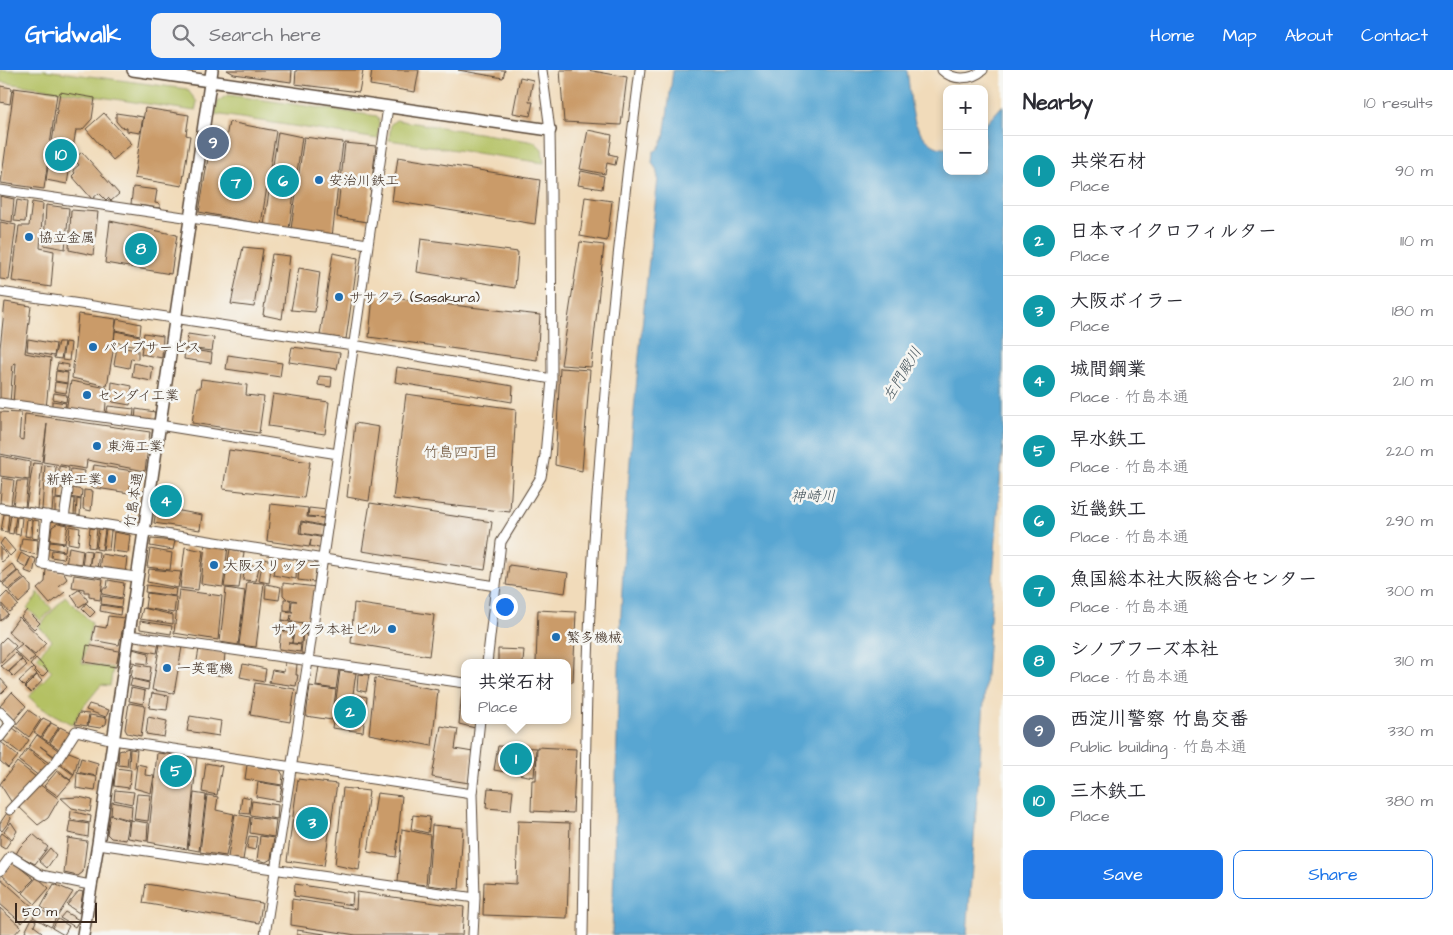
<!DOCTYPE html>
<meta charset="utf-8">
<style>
:root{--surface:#fff;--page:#f2f2f3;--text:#2b2b33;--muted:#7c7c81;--line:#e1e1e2;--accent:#1a73e8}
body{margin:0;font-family:"Architects Daughter","Klee One",sans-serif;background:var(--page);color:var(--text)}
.controls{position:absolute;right:15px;top:15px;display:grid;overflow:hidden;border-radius:10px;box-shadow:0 2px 8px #0003}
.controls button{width:45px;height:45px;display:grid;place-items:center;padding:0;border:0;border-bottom:1px solid var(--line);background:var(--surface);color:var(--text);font:25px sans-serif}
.scale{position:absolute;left:15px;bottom:12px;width:82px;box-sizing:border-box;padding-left:5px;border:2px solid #3b2a1e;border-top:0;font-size:14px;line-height:18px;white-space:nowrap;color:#3b2a1e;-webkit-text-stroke:4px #f6f6f2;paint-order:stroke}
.you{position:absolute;left:504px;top:536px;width:18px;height:18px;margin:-12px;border:4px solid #fff;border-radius:50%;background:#1a73e8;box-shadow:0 0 0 8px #1a73e833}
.badge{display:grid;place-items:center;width:32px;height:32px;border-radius:50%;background:var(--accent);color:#fff;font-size:16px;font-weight:700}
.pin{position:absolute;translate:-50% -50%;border:2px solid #fff;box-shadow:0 1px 5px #0006}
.popup{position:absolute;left:461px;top:589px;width:110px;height:65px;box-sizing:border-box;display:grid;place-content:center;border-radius:10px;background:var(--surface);filter:drop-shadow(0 1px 4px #0005);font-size:16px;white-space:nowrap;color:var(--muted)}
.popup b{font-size:19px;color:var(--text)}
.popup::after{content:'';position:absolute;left:50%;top:100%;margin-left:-10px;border:10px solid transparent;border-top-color:var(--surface)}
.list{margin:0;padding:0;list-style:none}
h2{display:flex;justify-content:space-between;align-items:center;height:65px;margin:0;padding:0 20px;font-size:21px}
h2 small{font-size:16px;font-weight:400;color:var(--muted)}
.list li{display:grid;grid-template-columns:32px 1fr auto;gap:15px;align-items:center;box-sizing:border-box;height:70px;padding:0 20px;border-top:1px solid var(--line)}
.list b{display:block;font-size:19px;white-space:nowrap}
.list p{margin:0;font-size:16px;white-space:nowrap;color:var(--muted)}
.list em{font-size:16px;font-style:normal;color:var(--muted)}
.actions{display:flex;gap:10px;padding:15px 20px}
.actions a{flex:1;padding:11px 0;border:1px solid var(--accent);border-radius:10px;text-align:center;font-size:18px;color:var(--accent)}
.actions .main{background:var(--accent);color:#fff}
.icon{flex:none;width:28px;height:28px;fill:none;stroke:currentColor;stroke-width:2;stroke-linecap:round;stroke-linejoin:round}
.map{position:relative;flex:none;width:1003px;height:865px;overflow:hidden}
header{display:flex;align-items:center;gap:30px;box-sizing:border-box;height:70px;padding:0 25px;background:var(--accent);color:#fff}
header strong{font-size:24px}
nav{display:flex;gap:28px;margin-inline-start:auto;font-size:18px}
.search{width:350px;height:45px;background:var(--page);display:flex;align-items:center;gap:12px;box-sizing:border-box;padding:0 18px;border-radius:10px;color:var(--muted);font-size:19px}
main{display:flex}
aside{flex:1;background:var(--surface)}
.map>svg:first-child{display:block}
</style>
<header>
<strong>Gridwalk</strong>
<div class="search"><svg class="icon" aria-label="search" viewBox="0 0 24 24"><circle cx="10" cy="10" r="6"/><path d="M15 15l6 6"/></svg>Search here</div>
<nav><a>Home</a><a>Map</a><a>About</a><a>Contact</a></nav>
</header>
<main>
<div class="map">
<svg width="1003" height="865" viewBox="0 0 1003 865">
<rect width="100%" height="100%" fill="#f6f6f2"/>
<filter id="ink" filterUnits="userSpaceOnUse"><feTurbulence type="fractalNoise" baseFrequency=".02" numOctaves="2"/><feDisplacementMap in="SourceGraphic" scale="10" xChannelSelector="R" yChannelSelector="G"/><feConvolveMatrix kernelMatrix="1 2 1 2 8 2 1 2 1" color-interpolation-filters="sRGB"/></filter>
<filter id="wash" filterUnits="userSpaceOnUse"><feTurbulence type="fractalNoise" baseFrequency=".0096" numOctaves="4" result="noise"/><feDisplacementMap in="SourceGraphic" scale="20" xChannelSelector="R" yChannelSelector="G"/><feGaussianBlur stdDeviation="1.12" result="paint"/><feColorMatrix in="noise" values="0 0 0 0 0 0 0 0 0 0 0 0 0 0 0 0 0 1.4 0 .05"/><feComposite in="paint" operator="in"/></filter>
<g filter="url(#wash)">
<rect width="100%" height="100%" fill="#f1dbba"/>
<!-- green -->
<path fill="#b4c163" stroke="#787640" d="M0,0H44L187,19L197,32L195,41L0,12Z
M228,25L377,46L379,50L378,69L215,44L218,31Z
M396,50L535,72L542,79L544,93L389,70L391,54Z
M37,522L52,539L41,551L27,538L36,528Z
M65,526L92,553L82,593L113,598L110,616L101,615L79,642L73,655L40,637L29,627L52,601L37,587L52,570L39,557Z"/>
<!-- water -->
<path fill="#59a6d2" stroke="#4a6878" d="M673,0H907C909,13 911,41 915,52C920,64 932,80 947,78V101H984V56L1003,35V372L967,865H612C617,711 617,557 629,404C636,305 647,207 658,108L656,99L652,93L653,82L658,79L664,68Z"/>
<g id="blocks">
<!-- building -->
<path fill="#ca9b69" d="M227,0H292L291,12L234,4Z
M296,0H363L359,22L295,14Z
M372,0H419L415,22L370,15Z
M458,0H505L503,8Z
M560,0H587L627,7L621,55L564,52Z
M520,7L533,10L529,32H533L530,46L513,43Z
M0,16L12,18L10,34L0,32Z
M14,18L57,24L44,119L1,113Z
M60,22L95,28L92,49L82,60H76L67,114L46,110Z
M145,38L189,45L186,65L190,66L182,116L134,108Z
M104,43L132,74L113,90L86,59Z
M116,43L143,47L140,63L127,61V58L121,57L116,51Z
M229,52L276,61L261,154L199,142L209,82L223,83Z
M588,60L612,65L609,84L617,86L615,95L607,93L605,104L580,99Z
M278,62L302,67L289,159L264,155Z
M211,65L218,66L215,82L208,81Z
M304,67L343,72L332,167L291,159Z
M345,73L376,76L367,152L337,147Z
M82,82L119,124L111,131L108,128L106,130L99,123L92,129L72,106L75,103L73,100L79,95L74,89Z
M398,87L540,110L535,154L392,131Z
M581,101L604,106L602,119L578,115Z
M133,117L157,120L155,133L160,134V138L131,134Z
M0,126L14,129L12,152L0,150Z
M585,127L612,131L607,171L580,166Z
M17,130L27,132L25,152L14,151Z
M32,132L43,134L40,178L54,181L51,217L12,211L19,156H29Z
M46,135L69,138L65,179L44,175Z
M71,140L98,142L93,185L69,180Z
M110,151L177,165L171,204L105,193Z
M0,152L16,155L9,210L0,209Z
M421,169L518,182L515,218L417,202Z
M580,172L604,175L591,297L561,295Z
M243,177L263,179L254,237L231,234Z
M333,183L358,188L346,269L320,265Z
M272,184L290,186L282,249L263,245Z
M299,198L320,202L315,242L291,240Z
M373,226L540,245L537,290L369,267Z
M5,232L31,236L25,283L51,288L46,339L13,334L16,293L13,294L10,333H0V278Z
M78,244L116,249L113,282L107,316L72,308Z
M117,249L141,254L140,265L115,260Z
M115,261L140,266L138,276L114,272Z
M144,263L163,266L162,288L141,284Z
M188,264L214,268L212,281L186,278Z
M28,269L56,274L54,286L27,281Z
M58,272H64L61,289L54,288Z
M65,272L71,273L69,291L62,290Z
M117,277L138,280V289L131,288L129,298L114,295Z
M292,277L340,283L337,299L289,292Z
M185,279L212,283L211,293L184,289Z
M228,285L282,293L280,307L226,299Z
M58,293L69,295L68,302L56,300Z
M134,293L153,297L151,311L132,307Z
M397,297L513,316L512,332L395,312Z
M560,298L590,300L582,401L555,395Z
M56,301L68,303L67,313L55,311Z
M319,306L332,307L331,317L318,315Z
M201,309L247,315L246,325L264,327L259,363L192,353L197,318H200Z
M71,311L107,318L105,346L66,341Z
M55,312L68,314L66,323L54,321Z
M112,312L132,316L130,335L113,332L111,329Z
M54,323L67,325L66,332L53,329Z
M273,324L329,332L325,364L268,356Z
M406,324L516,339L510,442L393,429Z
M52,331L66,333L64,341L52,338Z
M108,336L134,339L133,349L106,346Z
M136,339L155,342L154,351L135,350Z
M0,342L21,343L19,369L23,370L25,344L150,362L145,401L87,390L86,399L43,392L47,354L42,392L0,384Z
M355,353L379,357L369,431L347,427Z
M229,380L310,392L304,428L223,419Z
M0,386L30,392L29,410L0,406Z
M33,393L42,394L37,439L26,437Z
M45,395L56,397L52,441L42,440Z
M94,395L133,401L129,423L90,417Z
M59,396L69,398L68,406L59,405Z
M71,399L85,401L83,413L69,410Z
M58,405L65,407L64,417L57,416Z
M2,408L14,410L11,435L0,433Z
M17,411H28L25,437L13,435Z
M57,418H64L63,429L56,428Z
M72,418L82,420L81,429L70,427Z
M84,420L93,421L91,441L83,439Z
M159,420L177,422L175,440L202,445L200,460L154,453Z
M70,428L75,429L74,445H68Z
M55,429L63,430L61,444L55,443Z
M77,429L81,430L80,446H76Z
M370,433L492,452L485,500L362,481Z
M271,434L308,438L307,447L324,448L308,446L309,438L327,440L325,456L301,451L299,463L324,468L323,479L310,476L311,470L309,477L267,471Z
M4,444L9,445L7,462L1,461Z
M11,445L16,447L13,464L8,463Z
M17,447L22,448L20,465L15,464Z
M27,449L32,450L30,467L25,466Z
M33,450L39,451L38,469L32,468Z
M302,452L325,457V467L301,463Z
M58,453L68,455L65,473L50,471L52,457Z
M70,456L80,458L78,475L68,473Z
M90,458L97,459L95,478L88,477Z
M99,459L105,460L102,480L96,479Z
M106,460L111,461L109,480H103Z
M114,462L130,465L128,483L112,481Z
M4,468L15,481L10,486L0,474Z
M22,468L38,470L37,485L20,481Z
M151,469L175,471L173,480L150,476Z
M50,472L66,474L65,481L49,478Z
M205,474L228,476L223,517L201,514Z
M0,477L8,487L2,492L0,490Z
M69,477L83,480L81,494L74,493V496L66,495Z
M185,477L203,481L198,520L180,518Z
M150,479L172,483L170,500L147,497Z
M230,479L244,482L239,518L224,517Z
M52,480L65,482L63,489L51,487Z
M84,480L91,481L89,499L82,497Z
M92,481L99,482L97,500L89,499Z
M21,483L30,488L26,497L17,492Z
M101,484L127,488L125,504L99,500Z
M276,486L297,489L296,509L273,505Z
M31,487L36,489L33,504L25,501Z
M263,489L272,491L269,513L259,511Z
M304,489H312L317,495L314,512L298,510L299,498Z
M12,494L17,501L2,513L0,510V504Z
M245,494L259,497L256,511L243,510Z
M509,495L568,503L565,523L506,515Z
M46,499L63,502L67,509L59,516L65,522L50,534L37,519L45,512Z
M149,499L181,502L178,518L147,512Z
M18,501L24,508L8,520L3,514Z
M74,505L103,509L100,530L94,529V527L89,526V522H84V519L72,517Z
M25,509L31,516V522L19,533L9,521Z
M108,510L124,513L122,528L102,524L103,518H107Z
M247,512L264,513L256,577L239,575Z
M283,513L316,517L312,554L290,551L291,545L290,551L282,550L283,541L293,542L291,541L292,531H297L288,529L291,531L290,541L284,540V529H287L283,525Z
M266,514L281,517L279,530L265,528Z
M146,515L176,519L175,526L145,522Z
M226,518L245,521L238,575L220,572Z
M80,519L88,531L79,537L71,525Z
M179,520L222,526L218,570L174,563Z
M7,522L18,535L9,542L0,532V529Z
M147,523L176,527L174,543L145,538Z
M102,526L122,529L121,537L101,534Z
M86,533L95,542L90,547L82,539Z
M354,533L434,545L429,586L351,573Z
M0,534L8,544L0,551Z
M101,535L121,538L120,545L100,541Z
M143,538L173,545V554L140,549Z
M27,540L40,553L34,559L21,547Z
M538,540L576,542L573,612H567V593H536Z
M108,546L125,548L119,575L92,570L95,556L106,558Z
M19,547L46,573L35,585L23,576L35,587L28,593L14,580L22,574L8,562Z
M282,550L290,552L289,561L281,560Z
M140,551L172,556L171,564L140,559Z
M291,552L312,555L310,565L302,563L301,574L292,573L294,562L290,561Z
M281,561L293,563L292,573H288L301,575L300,582L279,579Z
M303,564L310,566L309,584L301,583Z
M6,567L16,576L0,593V573Z
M134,569L159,572L157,583L131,578Z
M160,574L182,577L174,623L152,620Z
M87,575L119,581L116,597L84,592Z
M132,579L149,583L148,594L131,592Z
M199,579L225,583L223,606L195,602Z
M498,579L524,580L523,593H498Z
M15,583L22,589L8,602L1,596Z
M36,588L48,601L42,607L30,595Z
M22,590L27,595L14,607L9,602Z
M285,592L297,594L296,605H298L296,616L269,612L272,600L284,602Z
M133,594L151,597L149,612L131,608Z
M243,594L266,599L264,612L240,607Z
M319,596L339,599L336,619L316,616Z
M32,599L37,604L24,616L19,611Z
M340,601L356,603L353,624L367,627L363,662L332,658Z
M358,604L369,605L366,622L357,620Z
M37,605L42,611L31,623L25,617Z
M0,608L8,617L0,625Z
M375,608L438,620L432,676L369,664Z
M132,609L149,613L148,620L130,616Z
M255,613L295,619L290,652L250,645Z
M310,616L336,620L332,650L306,646Z
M131,618L145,621L143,634L129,631Z
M462,621H465V650H477L475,658L459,654Z
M12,622L26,636L14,650L0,636Z
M152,623L169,626L167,640L149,638Z
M129,633L145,636L141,666L127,663L125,659Z
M89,634L109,640L106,647L86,640Z
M28,640L41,649L29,667L15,656Z
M79,643L89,644L87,656L75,654Z
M90,645L107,648L106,654L100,658L88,656Z
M190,646L221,651L219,666L187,661Z
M148,647L167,651L164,667L146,664Z
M43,648L51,652L41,667L34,662Z
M51,653L59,657L49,672L42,668Z
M441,656L458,659L455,679L473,682L469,713L432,707Z
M60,657L70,662L59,679L50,673Z
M13,658L29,670L20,683L3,670Z
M37,665L58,680L54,686L40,676L54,687L49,693L28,678Z
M1,672L18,686L8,698L0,691Z
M498,676L536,678L534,707L494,700Z
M537,677L576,679L573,743L531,741L532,710H536Z
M129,678L127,696L118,695L119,681Z
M27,679L48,695L39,706L19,691Z
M130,679L137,680L135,698L129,697Z
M69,682L79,686L74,704L60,693L65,684Z
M157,683L197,687L187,779L148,772Z
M81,688L98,693L96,706L77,702Z
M17,692L37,708L12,733L0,714Z
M206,693L222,696L217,725L202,722Z
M59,694L74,705L70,710L56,698Z
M137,694L146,696L145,705L154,706L151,723L134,718Z
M247,695L280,700L283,705L282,715L245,709Z
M116,698L131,700L129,718L114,716Z
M57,701L71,711L58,726L44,716Z
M77,703L97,707L95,721L76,718Z
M298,709L337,714L324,796L287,791Z
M258,712L282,716L279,731L256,727Z
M39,714L59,729L48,748L38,755L18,736Z
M343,718L369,721L359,800L335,795Z
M488,718L513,720L511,740L486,738Z
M115,720L134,722L132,734L114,730Z
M194,723L206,725L199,781L188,779Z
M377,723L402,726L396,787L368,782Z
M137,724L151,725L148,751L134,749Z
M207,725L218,727L216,740L234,744L226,786L200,782Z
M242,726L251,728L249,744L240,743Z
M79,727L92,730L90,742L72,738L61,728Z
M252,731L278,735L277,749L250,745Z
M112,732L132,736L131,750L111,745Z
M9,740L11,749L2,761L0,759V753Z
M71,741L91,746L90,753L70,749Z
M235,744L250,747L243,790L228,787Z
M110,745L129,751L126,770L111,768L107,764Z
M413,745L430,747L428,763L411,759Z
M251,747L276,750L274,767L250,763Z
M130,750L148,753L147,771L128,768Z
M70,751L89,754L88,767L68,763Z
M518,751L570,753L567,848L483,845L484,812L516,814Z
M11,752L17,761L12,769L4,762Z
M432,755L463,758L459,819L428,815Z
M402,759L430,765L426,815L398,812Z
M2,763L11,770L5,779L0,776V766Z
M33,764L48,777L35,794L16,784L20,777Z
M249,766L257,767L255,780L247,778Z
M260,766L274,768L271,789L266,792L257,790Z
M68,768L87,771L83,802L78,806L64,803Z
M50,778L56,785L47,798L39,791Z
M13,792L34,809L21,822L2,805Z
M37,807L49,818L35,834L23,823Z
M0,808L34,838L22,853L0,834Z
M54,814L73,822L57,847L41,837Z
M146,814L262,833L259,853L143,833Z
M295,814L353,823L352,835L294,826Z
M79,821L83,822L79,843L67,835Z
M357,822L464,837L462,865H356L291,855L292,829L356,839Z
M0,838L21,857L14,865H0Z
M37,838L56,848L51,857L33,847Z
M65,842L79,850L75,857L60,848Z
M32,848L36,851L34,856L42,862L40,865H30L25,862Z
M58,849L69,856L64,865L52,858Z
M297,860L325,864V865H297Z"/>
</g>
</g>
<g filter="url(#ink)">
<use href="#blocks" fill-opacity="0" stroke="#564535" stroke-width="1"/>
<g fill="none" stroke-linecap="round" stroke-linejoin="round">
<defs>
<path id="minor" d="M942,0C953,11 972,10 983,0
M0,120L368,174
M0,222L353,275L552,309
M0,333L159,355L338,384
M0,438L496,516
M47,445L42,494L136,507
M64,448L68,421
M128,565L465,613
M487,593L501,472L541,407L545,385L552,309L551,124L550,60L542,0
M0,642L11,653L0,667
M10,740L56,692L76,661L113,670L472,724
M98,774L475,828
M0,801L11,786L41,805L90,815
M265,865L308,591L388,37
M473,865L475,828L472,724L480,650
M583,865C585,745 585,624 592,503C602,335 618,167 640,0"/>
<path id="tertiary" d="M133,0L550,60
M83,865L98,774L212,0"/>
</defs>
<!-- minor casing -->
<use href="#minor" stroke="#564535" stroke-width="11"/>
<!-- tertiary casing -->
<use href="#tertiary" stroke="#564535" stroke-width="14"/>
<!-- minor -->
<use href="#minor" stroke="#fff" stroke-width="9"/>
<!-- tertiary -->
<use href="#tertiary" stroke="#fff" stroke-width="11"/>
</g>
</g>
<!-- markers -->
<g fill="#1f6fb2" stroke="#f6f6f2" stroke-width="2">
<circle cx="319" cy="110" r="5"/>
<circle cx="29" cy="167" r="5"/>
<circle cx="339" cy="227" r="5"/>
<circle cx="93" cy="277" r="5"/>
<circle cx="87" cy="325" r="5"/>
<circle cx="97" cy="376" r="5"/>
<circle cx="112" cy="409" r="5"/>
<circle cx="214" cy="495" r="5"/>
<circle cx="392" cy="559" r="5"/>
<circle cx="556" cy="567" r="5"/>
<circle cx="167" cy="598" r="5"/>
</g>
<g text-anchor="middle" stroke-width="5" stroke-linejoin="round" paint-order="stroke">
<!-- poi labels -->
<g font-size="14" fill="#3b2a1e" stroke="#f6f6f2" text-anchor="start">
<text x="329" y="115">安治川鉄工</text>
<text x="39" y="172">協立金属</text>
<text x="349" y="232">ササクラ (Sasakura)</text>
<text x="103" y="282">パイプサービス</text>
<text x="97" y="330">センダイ工業</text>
<text x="107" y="381">東海工業</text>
<text x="102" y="414" text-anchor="end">新幹工業</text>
<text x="224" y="500">大阪スリッター</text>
<text x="382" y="564" text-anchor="end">ササクラ本社ビル</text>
<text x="566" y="572">繁多機械</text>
<text x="177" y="603">一英電機</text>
</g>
<!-- street labels -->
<g font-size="14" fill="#3b2a1e" stroke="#f6f6f2">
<text transform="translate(133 430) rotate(-81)" y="5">竹島本通</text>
</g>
<!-- water labels -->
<g font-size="15" font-style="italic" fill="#46555d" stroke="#f6f6f2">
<text transform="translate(902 304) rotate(-59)" y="5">左門殿川</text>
<text x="813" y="431">神崎川</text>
</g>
<!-- neighbourhood labels -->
<g font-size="15" fill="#6d5238" stroke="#f6f6f2">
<text x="461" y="387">竹島四丁目</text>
</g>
</g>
</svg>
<div class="controls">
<button>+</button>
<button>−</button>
</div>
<div class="scale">50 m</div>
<div class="you"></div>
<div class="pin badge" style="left:516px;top:689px;background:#0f9aa8">1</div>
<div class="popup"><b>共栄石材</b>Place</div>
<div class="pin badge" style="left:350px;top:642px;background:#0f9aa8">2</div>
<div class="pin badge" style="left:312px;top:753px;background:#0f9aa8">3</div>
<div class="pin badge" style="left:166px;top:431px;background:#0f9aa8">4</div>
<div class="pin badge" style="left:176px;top:701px;background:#0f9aa8">5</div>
<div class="pin badge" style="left:283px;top:111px;background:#0f9aa8">6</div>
<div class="pin badge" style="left:236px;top:113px;background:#0f9aa8">7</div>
<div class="pin badge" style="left:141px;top:179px;background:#0f9aa8">8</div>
<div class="pin badge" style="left:213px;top:73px;background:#5c6f8a">9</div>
<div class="pin badge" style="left:61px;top:85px;background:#0f9aa8">10</div>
</div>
<aside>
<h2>Nearby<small>10 results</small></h2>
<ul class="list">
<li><span class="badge" style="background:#0f9aa8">1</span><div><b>共栄石材</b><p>Place</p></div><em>90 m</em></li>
<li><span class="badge" style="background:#0f9aa8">2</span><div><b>日本マイクロフィルター</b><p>Place</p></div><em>110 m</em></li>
<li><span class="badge" style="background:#0f9aa8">3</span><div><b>大阪ボイラー</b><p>Place</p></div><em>180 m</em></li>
<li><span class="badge" style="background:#0f9aa8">4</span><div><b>城間鋼業</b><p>Place · 竹島本通</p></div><em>210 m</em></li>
<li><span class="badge" style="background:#0f9aa8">5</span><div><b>早水鉄工</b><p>Place · 竹島本通</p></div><em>220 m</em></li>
<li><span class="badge" style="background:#0f9aa8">6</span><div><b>近畿鉄工</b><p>Place · 竹島本通</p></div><em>290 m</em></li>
<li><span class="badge" style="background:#0f9aa8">7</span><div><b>魚国総本社大阪総合センター</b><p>Place · 竹島本通</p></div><em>300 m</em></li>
<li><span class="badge" style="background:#0f9aa8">8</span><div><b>シノブフーズ本社</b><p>Place · 竹島本通</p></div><em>310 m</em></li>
<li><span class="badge" style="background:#5c6f8a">9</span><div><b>西淀川警察 竹島交番</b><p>Public building · 竹島本通</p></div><em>330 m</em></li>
<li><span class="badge" style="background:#0f9aa8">10</span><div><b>三木鉄工</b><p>Place</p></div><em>380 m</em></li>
</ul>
<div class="actions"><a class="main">Save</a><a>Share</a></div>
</aside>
</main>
